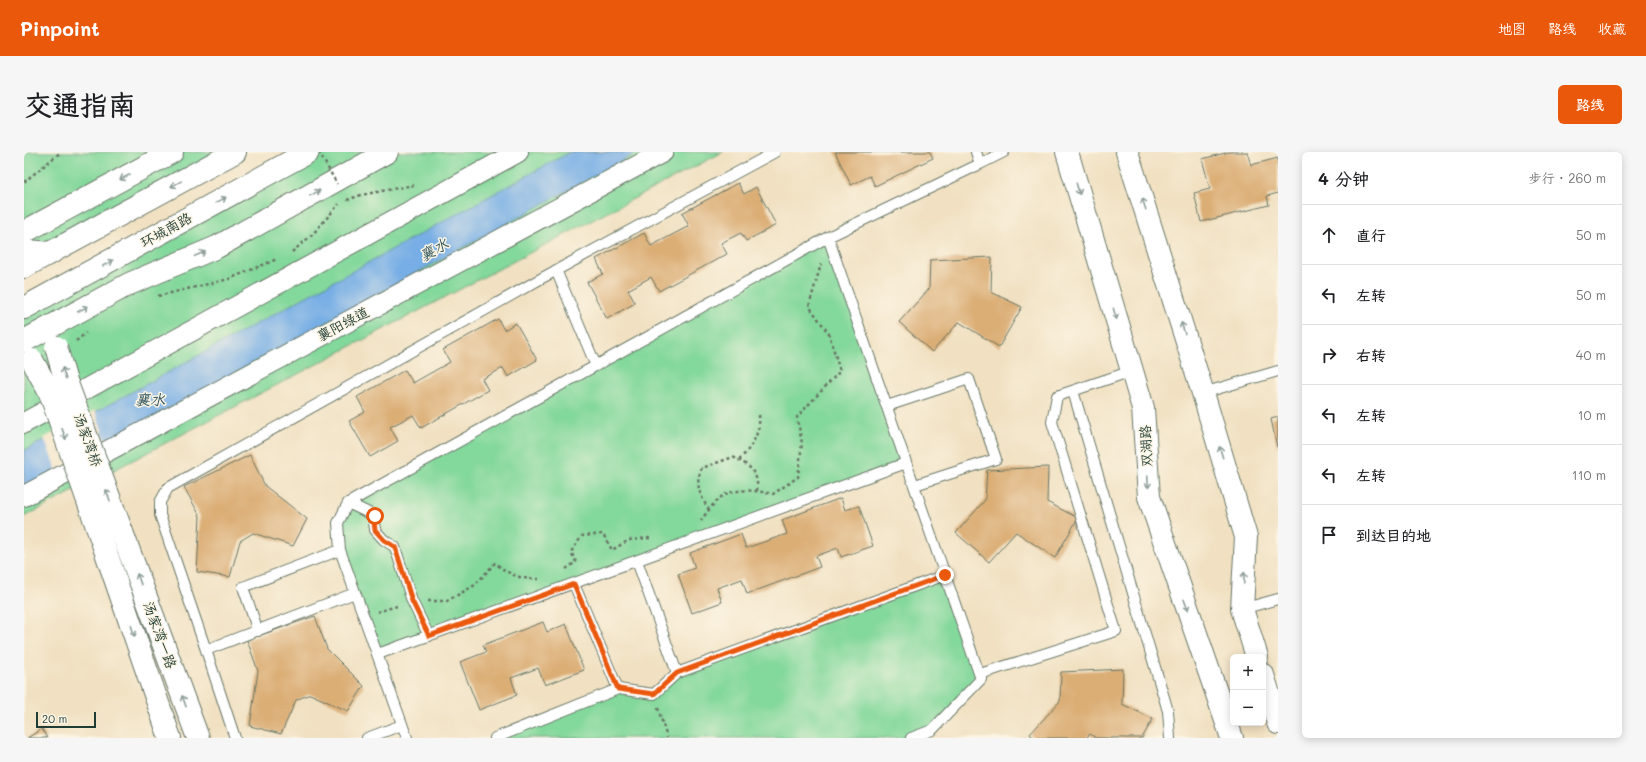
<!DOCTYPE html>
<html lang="zh">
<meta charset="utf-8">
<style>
:root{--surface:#fff;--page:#f6f6f6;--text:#202124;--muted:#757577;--line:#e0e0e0;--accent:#ea580c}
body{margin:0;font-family:Mali,"LXGW WenKai TC",sans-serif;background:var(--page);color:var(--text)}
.controls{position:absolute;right:12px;bottom:12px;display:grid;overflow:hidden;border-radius:6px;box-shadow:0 2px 10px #0003}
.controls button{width:36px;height:36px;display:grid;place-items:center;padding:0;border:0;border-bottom:1px solid var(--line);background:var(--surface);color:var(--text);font:20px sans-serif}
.scale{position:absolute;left:12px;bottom:10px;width:60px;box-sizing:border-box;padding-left:4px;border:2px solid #1f3d34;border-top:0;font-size:11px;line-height:14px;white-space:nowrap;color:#1f3d34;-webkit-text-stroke:3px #fcf5e5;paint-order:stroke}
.stop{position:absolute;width:12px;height:12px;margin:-9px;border:3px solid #ea580c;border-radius:50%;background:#fff}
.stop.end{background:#ea580c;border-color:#fff;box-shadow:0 1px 4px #0008}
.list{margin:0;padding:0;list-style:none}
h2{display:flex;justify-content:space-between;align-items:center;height:52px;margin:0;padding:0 16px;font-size:17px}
h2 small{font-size:13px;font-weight:400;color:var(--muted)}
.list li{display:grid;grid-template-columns:26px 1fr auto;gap:12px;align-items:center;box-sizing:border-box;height:60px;padding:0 16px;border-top:1px solid var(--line)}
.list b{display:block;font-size:15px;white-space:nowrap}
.list em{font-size:13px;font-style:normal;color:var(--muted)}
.icon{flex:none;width:22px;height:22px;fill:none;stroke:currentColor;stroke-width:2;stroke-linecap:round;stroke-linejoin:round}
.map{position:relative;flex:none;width:1254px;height:586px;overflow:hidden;border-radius:6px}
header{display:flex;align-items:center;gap:24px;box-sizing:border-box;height:56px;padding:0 20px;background:var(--accent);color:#fff}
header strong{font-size:19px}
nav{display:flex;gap:22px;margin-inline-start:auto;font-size:14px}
.intro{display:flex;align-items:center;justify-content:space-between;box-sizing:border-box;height:96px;padding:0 24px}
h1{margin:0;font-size:28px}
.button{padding:10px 18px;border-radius:6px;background:var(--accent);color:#fff;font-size:14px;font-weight:700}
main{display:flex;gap:24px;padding:0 24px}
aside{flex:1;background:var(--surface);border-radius:6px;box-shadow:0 2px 10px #0003}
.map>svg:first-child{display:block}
</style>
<header>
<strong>Pinpoint</strong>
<nav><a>地图</a><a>路线</a><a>收藏</a></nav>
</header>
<div class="intro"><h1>交通指南</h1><a class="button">路线</a></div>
<main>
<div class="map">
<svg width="1254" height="586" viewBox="0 0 1254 586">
<rect width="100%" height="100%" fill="#fcf5e5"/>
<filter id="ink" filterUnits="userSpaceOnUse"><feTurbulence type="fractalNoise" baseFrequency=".025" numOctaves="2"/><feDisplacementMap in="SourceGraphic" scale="8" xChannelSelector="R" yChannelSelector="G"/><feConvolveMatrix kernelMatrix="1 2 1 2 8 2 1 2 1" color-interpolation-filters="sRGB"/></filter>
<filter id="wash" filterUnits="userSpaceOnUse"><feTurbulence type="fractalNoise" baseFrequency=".012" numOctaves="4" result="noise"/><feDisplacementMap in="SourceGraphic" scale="16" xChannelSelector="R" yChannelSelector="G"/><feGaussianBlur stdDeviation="0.9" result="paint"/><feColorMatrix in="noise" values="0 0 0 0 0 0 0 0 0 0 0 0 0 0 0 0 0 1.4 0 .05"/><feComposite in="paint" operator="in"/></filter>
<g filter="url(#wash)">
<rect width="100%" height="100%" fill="#f1e1c2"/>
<!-- green -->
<path fill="#83d89b" stroke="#518a68" d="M0,0H211L0,115Z
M284,0H699L0,365V156Z
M804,85L882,311L354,502L316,398L314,371L328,353Z
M921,423L957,527L908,578L887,586H471L594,537L630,542L653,521Z"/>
<!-- water -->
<path fill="#77aee5" stroke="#4b768c" d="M546,0H614L0,336V299Z"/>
<!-- pier -->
<path fill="#f1e1c2" d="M71,258L83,293L33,320L20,286Z"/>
<g id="blocks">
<!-- building -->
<path fill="#dbae76" d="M811,0H906L909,6L851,34L846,24L827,33Z
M1205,0H1223L1227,13L1254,6V41L1243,44L1245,53L1177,70L1170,41L1186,37L1178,7Z
M714,31L720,42L732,35L752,73L722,89L717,81L697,91L703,102L635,139L627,125L604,138L611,151L583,167L563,130L579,122L572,107L620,81L627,94L665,74L658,61Z
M968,105L967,140L998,155L975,195L935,170L908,200L875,170L905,137L906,108Z
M474,167L480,178L492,171L513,208L484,225L479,216L458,227L464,238L397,276L389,263L366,275L374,289L346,305L325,269L341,260L333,245L381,218L389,231L426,210L419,198Z
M1254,265V295H1253L1247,267Z
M226,303L241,334L283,367L269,394L229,381L216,389L206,425L173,420L176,364L160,335Z
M1024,315L1023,350L1054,366L1031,406L992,380L965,410L932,381L961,348L963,318Z
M817,346L821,358L835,354L849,394L817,405L814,396L792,404L796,415L723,442L718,427L693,436L698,450L668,461L654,422L671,416L666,401L717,382L722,396L763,382L758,368Z
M291,464L303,497L340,534L324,559L286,542L272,548L257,582L226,574L234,519L223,488Z
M519,470L523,480L542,472L560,518L521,533L514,516L487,526L493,543L455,558L436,510L462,500L459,493Z
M1099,517L1098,552L1129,567L1118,586H1072L1066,582L1062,586H1010L1006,582L1036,549L1037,520Z
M18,577L23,586H3Z"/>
</g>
</g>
<g filter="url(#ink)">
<use href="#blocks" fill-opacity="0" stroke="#687666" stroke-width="1"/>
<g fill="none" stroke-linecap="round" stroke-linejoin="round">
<defs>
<path id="service" d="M952,0L956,12L980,0
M804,85L956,12
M532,118L572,214
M1049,239L1144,559L1146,586
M1179,241L1254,219
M863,254L945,227L972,307L894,332
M324,351L351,364L350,370L351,378L360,388L371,395L388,449L405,484
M550,432L594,537L630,542L653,521L613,409
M1218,457L1254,447
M234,479L219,435L316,398
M182,498L136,363V350L144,336L518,126L751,0
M354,502L882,311
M653,521L921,423
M956,522L1092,479L1028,270L1033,244L1108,219
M211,586L182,498L331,441
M343,586L378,573
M383,586L316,398L314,371L324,351L804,85L957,527L908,578L887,586
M471,586L594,537"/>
<path id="minor" d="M0,271L494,0
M0,344L639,0"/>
<path id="tertiary" d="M0,80L148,0
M0,97L3,99L27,101
M0,189L105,132L193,95L363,0
M98,380L174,586
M78,389L146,586"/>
<path id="secondary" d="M1043,0L1119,256L1125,345L1208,586
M1103,0L1179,241L1222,385L1218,457L1233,505
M1239,523L1254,571"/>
<path id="trunk" d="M0,115L211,0
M0,156L284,0"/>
</defs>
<!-- service casing -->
<use href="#service" stroke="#687666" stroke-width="12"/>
<!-- minor casing -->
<use href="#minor" stroke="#687666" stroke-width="22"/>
<!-- tertiary casing -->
<use href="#tertiary" stroke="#687666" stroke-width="24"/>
<!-- secondary casing -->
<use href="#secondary" stroke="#687666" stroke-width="24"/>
<!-- trunk casing -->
<use href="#trunk" stroke="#687666" stroke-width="24"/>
<!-- path -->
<path stroke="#687666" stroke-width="2.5" stroke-dasharray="3 3" stroke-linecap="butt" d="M0,30L37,0
M323,48L337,43L390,33
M268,100L288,83L315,52
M134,144L205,127L253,107
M52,189L62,181
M715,308C727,296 737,281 735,263
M685,358C676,343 670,332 678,316L709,305C725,313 735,320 733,339
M677,369C682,361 694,345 702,342C717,336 734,339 749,342L774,325L778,291L773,265L816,219L805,182L785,154L797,112
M542,417L552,410L547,400L558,384L579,382L588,398L605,388L626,386
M404,449H423L451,433L471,411C486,423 495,427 515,427
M353,460L373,454
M634,556L643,586"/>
<!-- service -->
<use href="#service" stroke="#fff" stroke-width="10"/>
<!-- minor -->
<use href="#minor" stroke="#fff" stroke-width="20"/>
<!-- tertiary -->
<use href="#tertiary" stroke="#fff" stroke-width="22"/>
<!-- secondary -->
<use href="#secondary" stroke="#fff" stroke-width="22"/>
<!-- trunk -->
<use href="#trunk" stroke="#fff" stroke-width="22"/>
<defs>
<path id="tertiary-bridge" d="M32,195L41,226L98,380
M8,208L26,241L78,389"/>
</defs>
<!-- tertiary-bridge casing -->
<use href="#tertiary-bridge" stroke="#687666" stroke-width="24" stroke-linecap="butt"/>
<!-- path-bridge -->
<path stroke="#687666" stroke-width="2.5" stroke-dasharray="3 3" stroke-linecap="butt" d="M295,0L313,32"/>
<!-- tertiary-bridge -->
<use href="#tertiary-bridge" stroke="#fff" stroke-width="22"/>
</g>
<!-- one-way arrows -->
<defs><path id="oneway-shaft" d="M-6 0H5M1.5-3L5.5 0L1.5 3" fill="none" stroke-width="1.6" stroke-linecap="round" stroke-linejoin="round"/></defs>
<g stroke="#8f9e9a">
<use href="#oneway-shaft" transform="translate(101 25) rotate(151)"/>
<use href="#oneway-shaft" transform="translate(152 32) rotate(151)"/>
<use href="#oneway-shaft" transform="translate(1054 37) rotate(73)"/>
<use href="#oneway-shaft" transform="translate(291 41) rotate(-29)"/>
<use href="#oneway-shaft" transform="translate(197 48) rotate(-29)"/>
<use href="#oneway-shaft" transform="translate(1120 52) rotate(-108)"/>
<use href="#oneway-shaft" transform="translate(176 102) rotate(-23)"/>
<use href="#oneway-shaft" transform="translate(84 111) rotate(-29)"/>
<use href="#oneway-shaft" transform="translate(59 157) rotate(-28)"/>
<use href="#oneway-shaft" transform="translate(1091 162) rotate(73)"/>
<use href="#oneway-shaft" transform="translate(1159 176) rotate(-108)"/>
<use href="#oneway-shaft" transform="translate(40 221) rotate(-107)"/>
<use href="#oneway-shaft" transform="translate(40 282) rotate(70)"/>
<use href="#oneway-shaft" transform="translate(1197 300) rotate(-107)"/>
<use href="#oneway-shaft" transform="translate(1124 330) rotate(87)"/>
<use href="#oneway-shaft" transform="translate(84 343) rotate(-110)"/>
<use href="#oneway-shaft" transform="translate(1220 426) rotate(-87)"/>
<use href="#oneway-shaft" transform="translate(115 427) rotate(-110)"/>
<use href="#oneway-shaft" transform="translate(1162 453) rotate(71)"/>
<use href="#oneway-shaft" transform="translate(109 479) rotate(71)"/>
<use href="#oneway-shaft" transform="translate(160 549) rotate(-110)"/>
</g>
</g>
<g fill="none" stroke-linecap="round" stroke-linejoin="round" filter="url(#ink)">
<!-- route -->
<path stroke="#ea580c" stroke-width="5" d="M351,364L350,370L351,378L360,388L371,395L388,449L405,484L550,432L594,537L630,542L653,521L921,423"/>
</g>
<g text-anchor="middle" stroke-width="3" stroke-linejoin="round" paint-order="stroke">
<!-- street labels -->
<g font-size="14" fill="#1f3d34" stroke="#fcf5e5">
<text transform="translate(142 78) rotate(-29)" y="5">环城南路</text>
<text transform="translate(319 172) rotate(-28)" y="5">襄阳绿道</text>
<text transform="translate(64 288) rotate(70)" y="5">汤家湾桥</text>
<text transform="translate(1122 294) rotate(-93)" y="5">双湖路</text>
<text transform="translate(136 483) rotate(70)" y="5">汤家湾一路</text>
</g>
<!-- water labels -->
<g font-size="15" font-style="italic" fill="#355960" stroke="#fcf5e5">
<text transform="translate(410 98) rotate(-29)" y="5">襄水</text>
<text x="126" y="253">襄水</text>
</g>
</g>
</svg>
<div class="controls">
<button>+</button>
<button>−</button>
</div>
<div class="scale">20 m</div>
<div class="stop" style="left:351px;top:364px"></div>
<div class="stop end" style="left:921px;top:423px"></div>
</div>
<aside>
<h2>4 分钟<small>步行 · 260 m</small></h2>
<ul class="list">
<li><svg class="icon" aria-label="ahead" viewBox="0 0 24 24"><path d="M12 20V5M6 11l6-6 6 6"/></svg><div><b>直行</b></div><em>50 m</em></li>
<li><svg class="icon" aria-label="left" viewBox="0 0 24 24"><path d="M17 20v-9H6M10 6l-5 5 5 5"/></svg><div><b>左转</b></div><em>50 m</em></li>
<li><svg class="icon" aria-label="right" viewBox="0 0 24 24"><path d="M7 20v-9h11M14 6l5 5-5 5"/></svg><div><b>右转</b></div><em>40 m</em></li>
<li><svg class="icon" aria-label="left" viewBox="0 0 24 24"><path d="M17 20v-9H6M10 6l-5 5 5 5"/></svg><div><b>左转</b></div><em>10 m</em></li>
<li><svg class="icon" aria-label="left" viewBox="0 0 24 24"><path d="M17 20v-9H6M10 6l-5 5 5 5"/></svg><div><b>左转</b></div><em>110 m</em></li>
<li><svg class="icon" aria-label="arrive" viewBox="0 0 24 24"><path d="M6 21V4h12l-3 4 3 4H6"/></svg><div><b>到达目的地</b></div></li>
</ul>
</aside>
</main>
